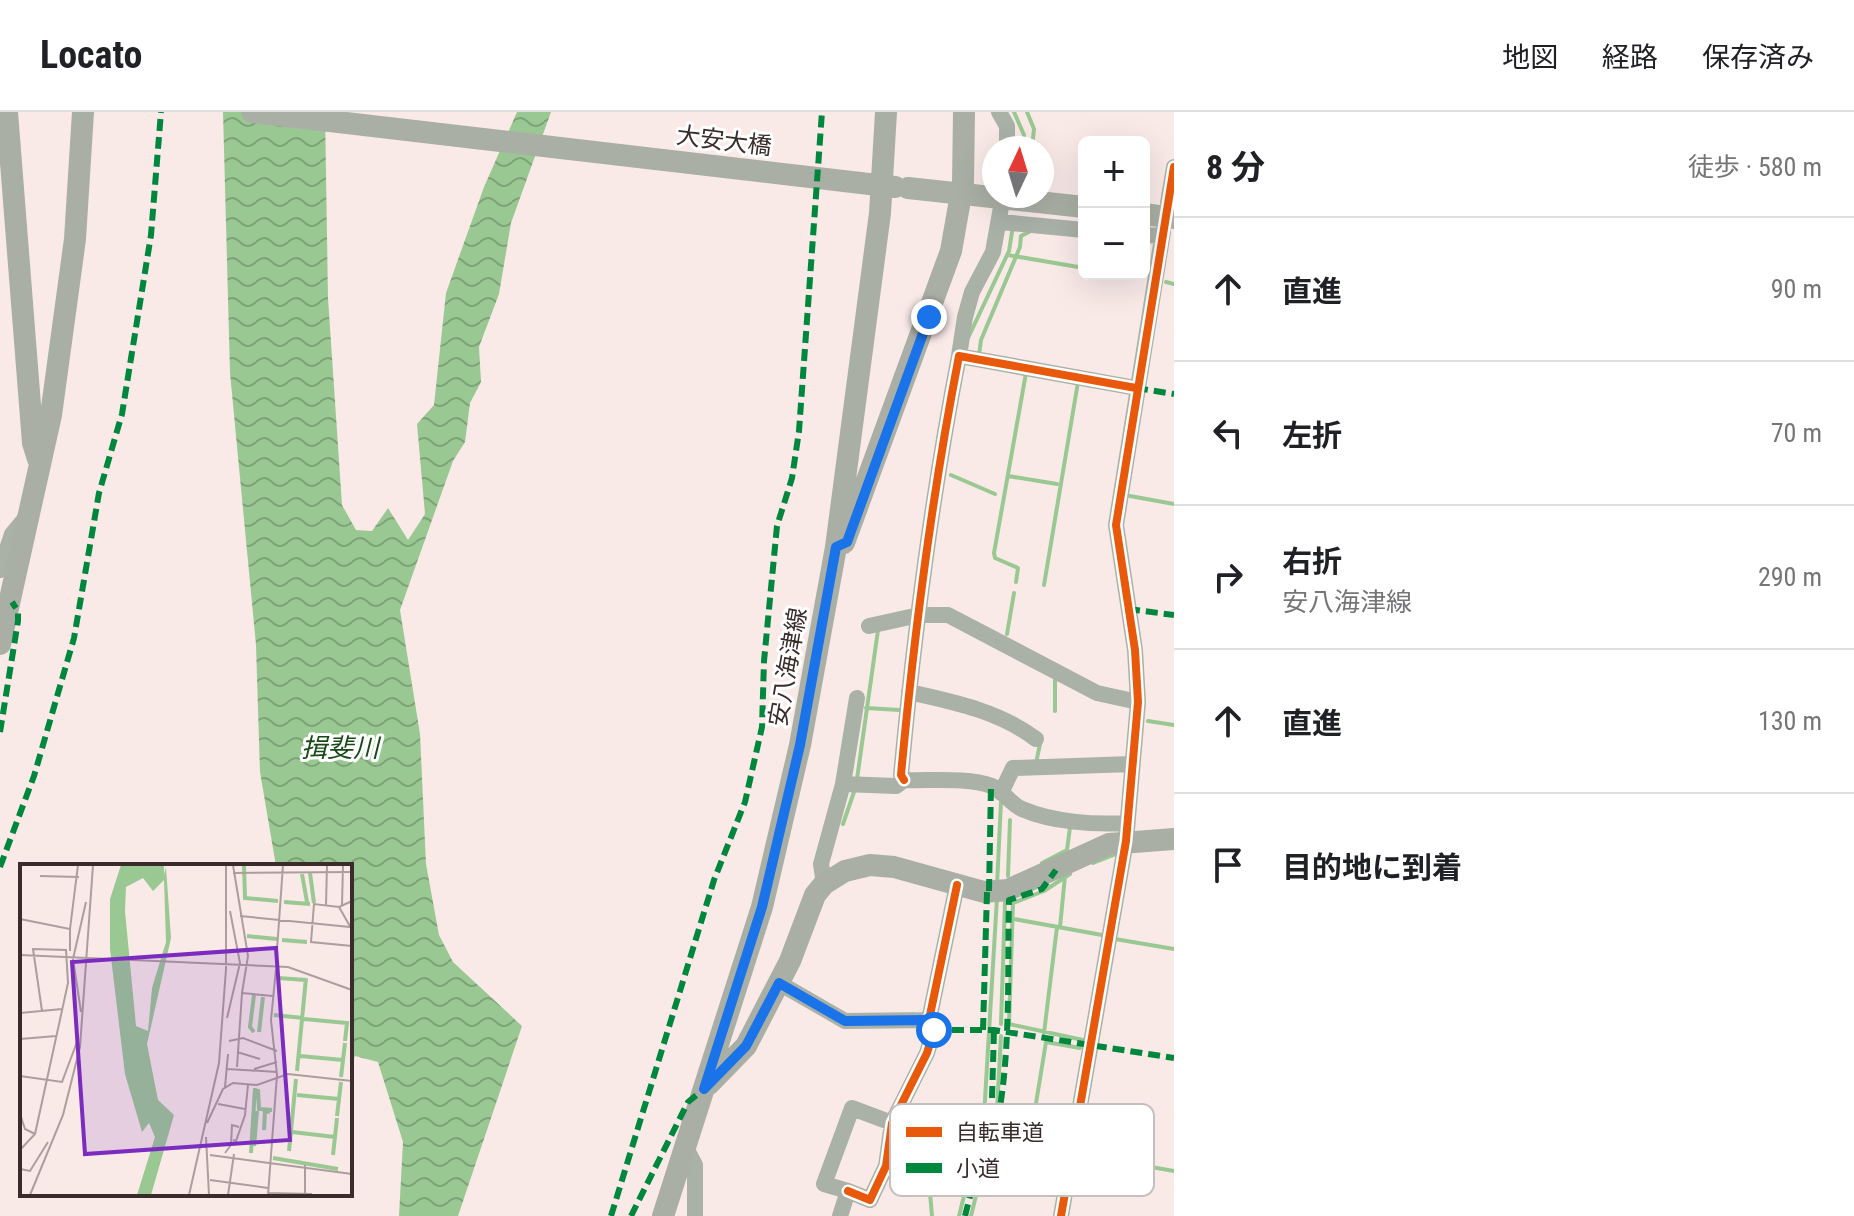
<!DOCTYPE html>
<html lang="ja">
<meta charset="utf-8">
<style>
:root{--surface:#fff;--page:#f2f2f2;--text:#202124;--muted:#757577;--line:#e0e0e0}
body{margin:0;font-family:"Roboto Condensed","Noto Sans JP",sans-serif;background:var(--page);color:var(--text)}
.controls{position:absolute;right:24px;top:24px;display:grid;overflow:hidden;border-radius:12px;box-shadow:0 8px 32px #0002}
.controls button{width:72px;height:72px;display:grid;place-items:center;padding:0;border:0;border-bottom:2px solid var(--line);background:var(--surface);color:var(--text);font:40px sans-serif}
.compass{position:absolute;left:982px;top:24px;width:72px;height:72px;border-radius:50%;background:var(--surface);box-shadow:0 8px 32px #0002;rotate:4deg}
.stop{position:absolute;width:24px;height:24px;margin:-18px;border:6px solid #1a73e8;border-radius:50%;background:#fff}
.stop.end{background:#1a73e8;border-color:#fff;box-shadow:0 2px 8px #0008}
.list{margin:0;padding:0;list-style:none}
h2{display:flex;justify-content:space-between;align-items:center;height:104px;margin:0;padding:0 32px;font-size:34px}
h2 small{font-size:26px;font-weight:400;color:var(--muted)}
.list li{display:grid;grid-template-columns:52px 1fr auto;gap:24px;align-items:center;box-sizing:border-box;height:144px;padding:0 32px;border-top:2px solid var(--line)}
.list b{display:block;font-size:30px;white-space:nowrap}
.list p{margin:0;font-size:26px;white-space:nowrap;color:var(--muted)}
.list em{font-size:26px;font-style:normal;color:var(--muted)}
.icon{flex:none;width:44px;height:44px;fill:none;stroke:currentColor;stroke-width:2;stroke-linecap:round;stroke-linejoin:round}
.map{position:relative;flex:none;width:1174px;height:1104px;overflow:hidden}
header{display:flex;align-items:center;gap:48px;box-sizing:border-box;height:112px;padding:0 40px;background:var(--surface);border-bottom:2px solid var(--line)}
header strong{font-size:38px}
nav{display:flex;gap:44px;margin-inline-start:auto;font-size:28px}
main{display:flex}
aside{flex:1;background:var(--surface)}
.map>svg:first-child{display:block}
</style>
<header>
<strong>Locato</strong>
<nav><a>地図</a><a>経路</a><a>保存済み</a></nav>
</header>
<main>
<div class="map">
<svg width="1174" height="1104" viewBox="0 0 1174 1104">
<defs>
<pattern id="water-waves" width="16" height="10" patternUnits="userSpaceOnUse" patternTransform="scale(2)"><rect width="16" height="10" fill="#9ac893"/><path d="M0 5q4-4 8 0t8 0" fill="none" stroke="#7fa378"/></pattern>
</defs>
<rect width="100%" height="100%" fill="#f9eae8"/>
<!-- water -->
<path fill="url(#water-waves)" d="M223,0H325L328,186L342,393L356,418L372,419L388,396L408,428L425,402L417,312L434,293L446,181L484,75L517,0H551L511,111L499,182L479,235L481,270L470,291L465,330L453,349L400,498L420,622L426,752L439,823L453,850L522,914L458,1104H399L403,1030L378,950L355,944L350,954V754H276L260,660L256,533L230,261Z"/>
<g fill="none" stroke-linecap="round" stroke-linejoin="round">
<!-- stream -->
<path stroke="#9ac893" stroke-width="4" d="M1014,0L1024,23L1022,36
M1027,0L1034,17L1032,36
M1008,143L1084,156
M1117,162L1141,166
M1166,170L1174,172
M969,224L1009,139L1013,114
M979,243L981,228L1020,135L1021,124L1029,120
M951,363L995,382
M1008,364L1057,372
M1130,384L1174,392
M1016,470L1018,456L995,446L994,441L1026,261
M1044,473L1078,270
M1007,522L1014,481
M866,596L900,598
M1055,599V565
M1148,609L1174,613
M1036,651L1040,632
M857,667L878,518
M843,712L855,677
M1042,751L1067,738L1070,715
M1093,751L1116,742
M1070,762L1044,779L1013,791L1009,912L1083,928
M1008,764L1010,708
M997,773L1001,690
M1014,807L1102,823
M1060,815L1065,764
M1115,827L1174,837
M1001,912L1005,790
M1044,921L1057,815
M904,1017L945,1037
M989,1029L1065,1040
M1029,1034L1046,930L1080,936
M1078,1042L1174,1059
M930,1081L932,1104
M959,1104L984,1004L997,786
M971,1104L997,998L1001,924"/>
<!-- street -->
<path stroke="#aab1a7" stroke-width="16" d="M999,0L1007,14V36
M1168,91L1174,55
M1001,110L1084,118
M1144,123L1162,124
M959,244L965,205L972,180L993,140L1003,84
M0,458L12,422L27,404
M869,514L919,503H948L1097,581L1138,590
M909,580C954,590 999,599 1036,627
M904,668L901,663C914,522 932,383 959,244L1136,276
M843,672L896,674L904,668C930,669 967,665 992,674C1003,678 1010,692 1022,697C1052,710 1094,713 1127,711
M1001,681L1013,656L1132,652
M824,772L821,752L843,672L857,586
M779,871L845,909L929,908
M685,1034L695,1053V1104
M848,1079L870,1088L886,1054L892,1011L927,941L934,918L929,908L957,773
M840,1104L848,1079L824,1072L852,996L892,1011
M1061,1104L1126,729L1138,590L1135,538L1116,413L1163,120"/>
<!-- secondary -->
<path stroke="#aaafa5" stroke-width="22" d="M7,0L33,331L38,347
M252,0L895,75
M844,431L951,139L963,71L964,0
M0,532L51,303L75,127L83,0
M709,972L746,934L790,849L815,783L824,772L845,759L870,753L894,755L984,780L1008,778L1109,732L1174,727
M663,1104L762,795L800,633L836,435L880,101L886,0"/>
<!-- secondary-bridge -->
<path stroke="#aaafa5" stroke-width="22" d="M908,76L1084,95
M1144,102L1174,106"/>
<!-- quiet -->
<path stroke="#00873e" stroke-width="6" stroke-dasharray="12 6" stroke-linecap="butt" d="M1136,276L1174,282
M1128,497L1174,503
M0,620L18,509V499L12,490
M0,755L34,664L74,526L99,381L122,302L151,123L161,0
M989,779L991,674
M934,918H994L1174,946
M983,918L987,780
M992,986L994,918
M994,1026C1012,949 1007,866 1009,788L1042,777L1056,758
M611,1104L714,768L745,690L762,615L764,549L777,414L792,366L799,319L822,0
M631,1104L688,990L704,977
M965,1104L989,1010"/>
<defs>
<path id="cycleway" d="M904,668L901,663C914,522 932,383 959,244L1136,276
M848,1079L870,1088L886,1054L892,1011L927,941L934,918L929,908L957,773
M1061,1104L1126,729L1138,590L1135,538L1116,413L1174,55"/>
</defs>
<!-- cycleway casing -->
<use href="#cycleway" stroke="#fff" stroke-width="13"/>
<!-- cycleway -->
<use href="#cycleway" stroke="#e8590c" stroke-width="8"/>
</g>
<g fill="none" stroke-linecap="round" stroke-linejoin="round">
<!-- route -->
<path stroke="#1a73e8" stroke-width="10" d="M929,205L847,430L836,435L800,633L762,795L704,977L746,934L779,871L845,909L929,908L934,918"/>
</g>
<g text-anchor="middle" stroke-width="6" stroke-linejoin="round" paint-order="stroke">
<!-- street labels -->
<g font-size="24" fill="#392c2b" stroke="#fff">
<text transform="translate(724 29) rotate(7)" y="8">大安大橋</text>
<text transform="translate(788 555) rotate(-80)" y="8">安八海津線</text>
</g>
<!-- water labels -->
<g font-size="26" font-style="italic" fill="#184a18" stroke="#fff">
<text x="340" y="645">揖斐川</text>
</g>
</g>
<!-- overview -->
<g transform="translate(20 752)">
<rect width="332" height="332" fill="#f9eae8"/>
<path d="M101,1H144V11L146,3L151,74L127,180L138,236L154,251L131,331H117L135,273L129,259L122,268L105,210L90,85V35ZM123,14L133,27L144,16L146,78L132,124L128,167L116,162L105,47L106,23Z" fill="#9ac893" fill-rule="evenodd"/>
<path fill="none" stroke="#9ac893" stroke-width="4" d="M224,1L225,34L258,37M290,9L294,39M282,10L287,38M264,38L290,40M227,72L257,75M262,76L287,78M258,114L286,116M234,131L230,163L234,168M254,151L283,154M284,155L327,159L325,177M239,168L243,133M280,192L323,196M277,207L286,114M321,213L325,179M238,225L239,245L252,246M277,231L319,235M317,252L321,218M244,266L245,247L250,248M272,268L315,273M234,282L237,247M269,287L276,215M231,289L235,224M313,291L317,254M253,294L318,305"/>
<path fill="none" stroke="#ac9e9c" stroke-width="2" d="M213,1L228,92L222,129M213,9L332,8M20,12L59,13M332,37L319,43L294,40L291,78L332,82M306,41L307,1M322,41L323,1M319,43L331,64M220,52L330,63M0,55L50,65V87M50,65L58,1M0,91L268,103L332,126M256,100L263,1M61,148L53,95L66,38M0,149L42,145M207,154L220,99L210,47M0,175L36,172M209,177L223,174L257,187M217,188L240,195M217,203L222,129L253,132M207,205L257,208M234,205L257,198M0,212L42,218L57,178M205,223L208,190M198,240L225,245M0,250L5,265L15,270M187,259L203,225L213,219L237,221L268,210L332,217M186,273L189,331M213,276L216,277L225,251L228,221M0,286L15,270L48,119L46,86L13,85L22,147M205,289L211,281L212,261L219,263M190,291L332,310M0,305L10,307L28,278M190,316L248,324M248,329L292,330M10,331L43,251L60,183L73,1M169,331L199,199L206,105V1M208,331L214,290M248,331L257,211L251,156L256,105M285,331V301"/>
<path fill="#7b2cbf" fill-opacity="0.15" stroke="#7b2cbf" stroke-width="4" d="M256,84L270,276L65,290L52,98Z"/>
<rect width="332" height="332" fill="none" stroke="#392c2b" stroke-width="4"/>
</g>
<!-- legend -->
<rect x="890" y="992" width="264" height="92" rx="12" fill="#fff" stroke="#c4c0bf" stroke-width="2"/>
<rect x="906" y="1015" width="36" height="10" fill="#e8590c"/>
<rect x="906" y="1051" width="36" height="10" fill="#00873e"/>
<g font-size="22" fill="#392c2b">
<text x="956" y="1028">自転車道</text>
<text x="956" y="1064">小道</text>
</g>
</svg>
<div class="controls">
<button>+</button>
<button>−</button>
</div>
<svg class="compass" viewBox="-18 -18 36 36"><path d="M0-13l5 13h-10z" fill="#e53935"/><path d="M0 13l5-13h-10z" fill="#757577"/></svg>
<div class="stop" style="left:934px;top:918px"></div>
<div class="stop end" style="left:929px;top:205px"></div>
</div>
<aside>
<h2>8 分<small>徒歩 · 580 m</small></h2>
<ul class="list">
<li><svg class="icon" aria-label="ahead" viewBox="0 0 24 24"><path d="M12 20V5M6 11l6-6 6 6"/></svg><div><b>直進</b></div><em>90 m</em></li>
<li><svg class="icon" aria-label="left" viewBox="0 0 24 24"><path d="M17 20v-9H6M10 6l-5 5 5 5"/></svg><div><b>左折</b></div><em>70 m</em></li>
<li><svg class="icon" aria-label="right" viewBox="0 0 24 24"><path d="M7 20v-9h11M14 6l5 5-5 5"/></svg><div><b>右折</b><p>安八海津線</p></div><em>290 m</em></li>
<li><svg class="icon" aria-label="ahead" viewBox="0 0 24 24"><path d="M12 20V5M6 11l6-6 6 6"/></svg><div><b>直進</b></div><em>130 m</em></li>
<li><svg class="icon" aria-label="arrive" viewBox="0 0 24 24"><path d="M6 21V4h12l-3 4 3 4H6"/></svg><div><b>目的地に到着</b></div></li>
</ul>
</aside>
</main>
